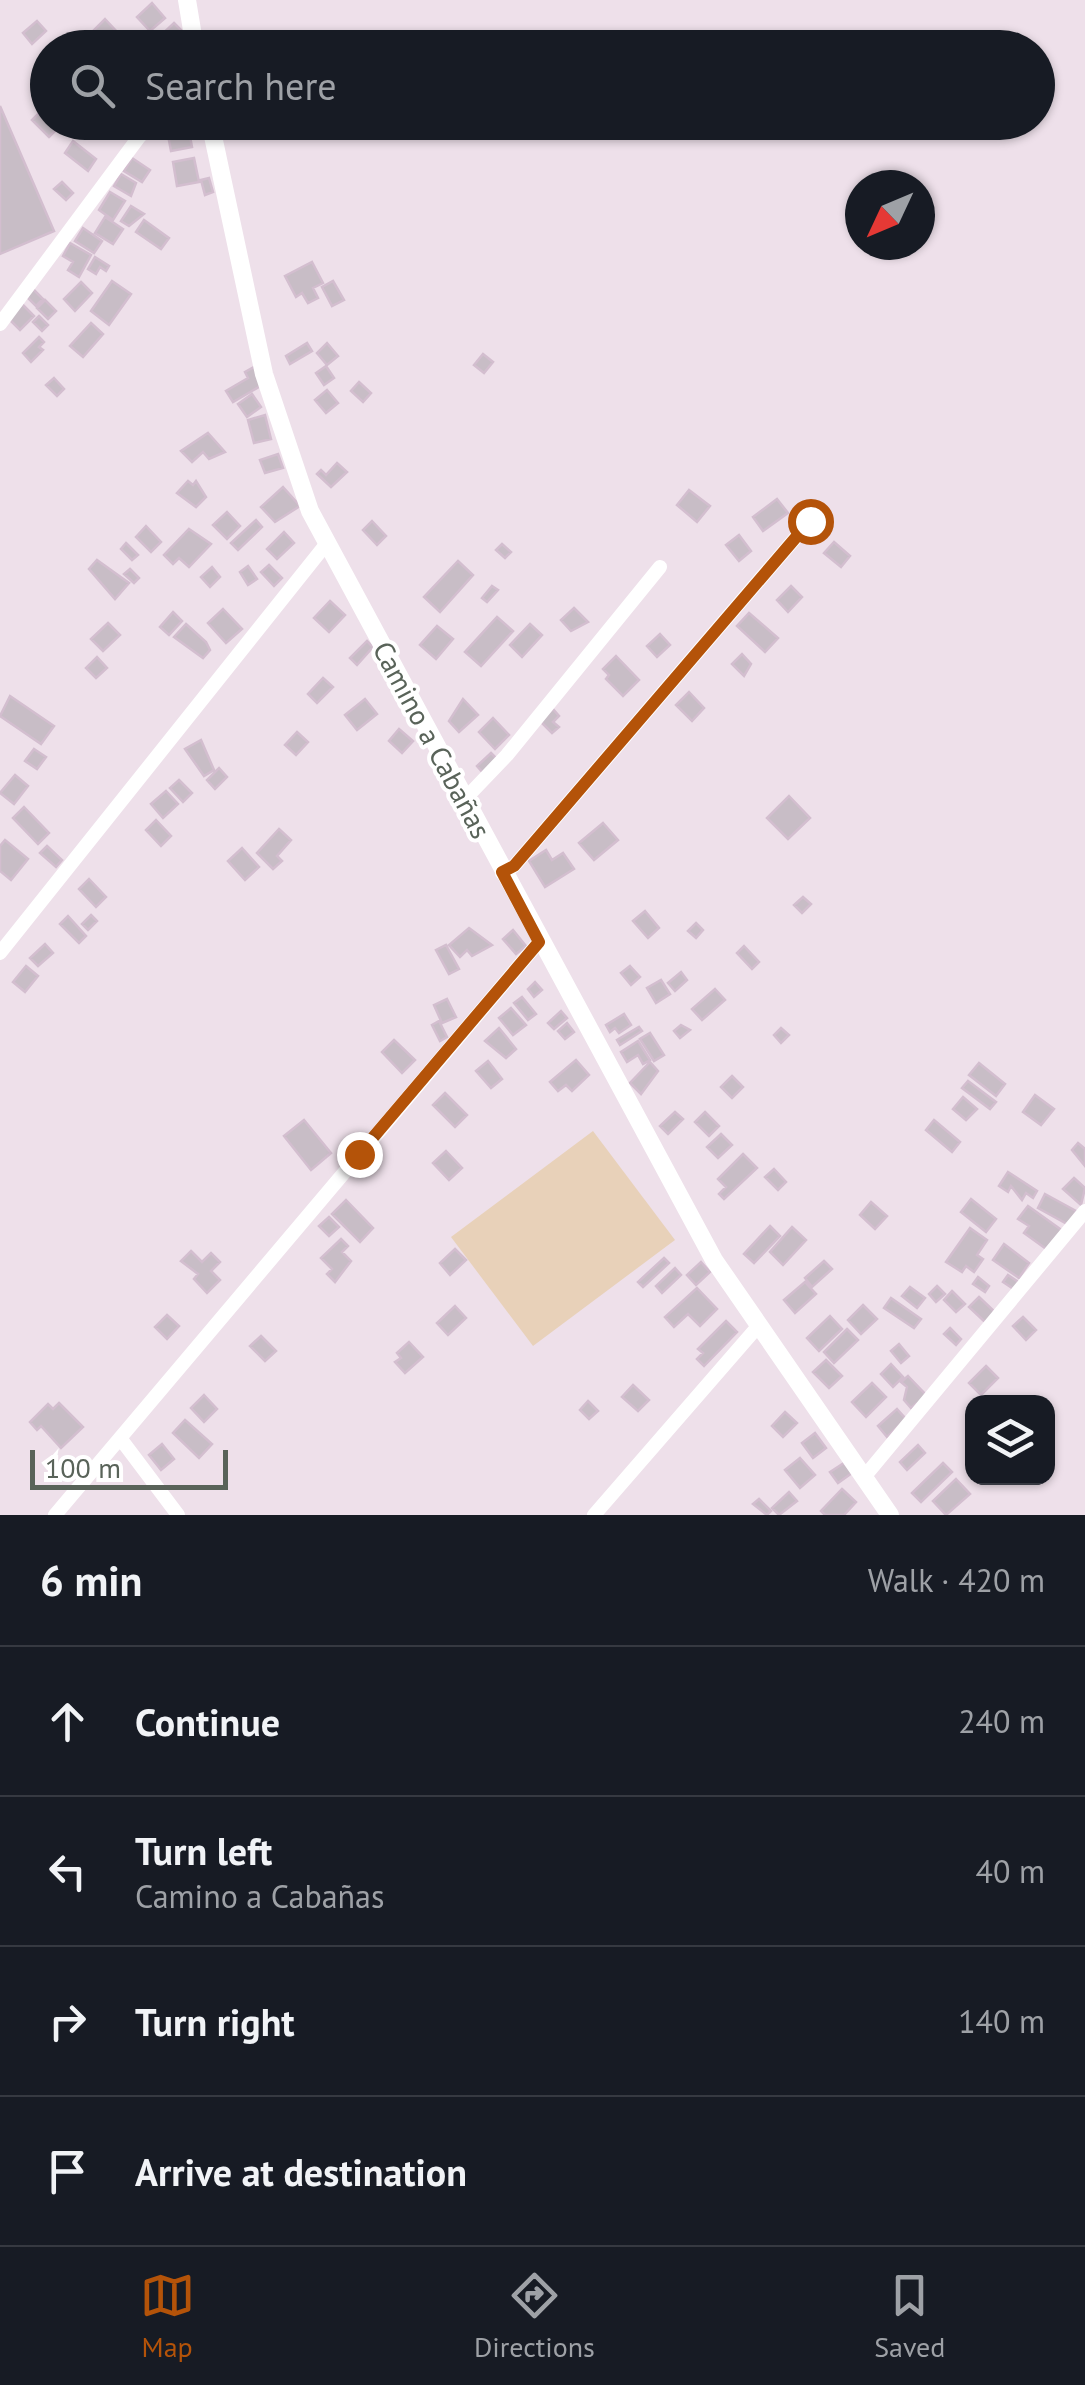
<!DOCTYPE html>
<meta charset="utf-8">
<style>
:root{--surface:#171b24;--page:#20242c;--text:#f1f3f6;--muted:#9ea1a6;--line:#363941;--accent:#b45309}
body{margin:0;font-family:"PT Sans",sans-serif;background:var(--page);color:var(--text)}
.controls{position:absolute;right:30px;bottom:30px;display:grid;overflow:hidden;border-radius:20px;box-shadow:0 2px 8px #0004}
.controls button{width:90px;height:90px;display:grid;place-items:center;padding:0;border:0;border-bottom:2px solid var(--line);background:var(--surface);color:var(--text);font:50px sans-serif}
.compass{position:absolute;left:845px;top:170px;width:90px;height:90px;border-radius:50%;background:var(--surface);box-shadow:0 2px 8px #0004;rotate:226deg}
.scale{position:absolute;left:30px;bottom:25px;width:198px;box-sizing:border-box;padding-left:10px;border:5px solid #596359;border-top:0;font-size:28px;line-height:35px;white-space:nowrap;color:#596359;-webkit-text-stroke:8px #fff;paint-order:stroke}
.stop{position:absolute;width:30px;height:30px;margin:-22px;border:8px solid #b45309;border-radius:50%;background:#fff}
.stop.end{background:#b45309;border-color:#fff;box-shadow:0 2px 10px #0008}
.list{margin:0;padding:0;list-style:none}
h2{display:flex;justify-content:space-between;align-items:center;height:130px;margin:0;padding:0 40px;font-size:42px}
h2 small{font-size:32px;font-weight:400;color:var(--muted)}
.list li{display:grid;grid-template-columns:65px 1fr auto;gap:30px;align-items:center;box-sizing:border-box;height:150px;padding:0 40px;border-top:2px solid var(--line)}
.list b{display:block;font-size:38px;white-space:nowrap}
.list p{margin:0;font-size:32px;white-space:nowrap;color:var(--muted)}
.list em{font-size:32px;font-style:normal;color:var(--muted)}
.icon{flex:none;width:55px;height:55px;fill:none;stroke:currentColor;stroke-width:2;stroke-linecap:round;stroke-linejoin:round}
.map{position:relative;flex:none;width:1085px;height:1515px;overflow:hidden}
.search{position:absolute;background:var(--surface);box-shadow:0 2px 8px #0004;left:30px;right:30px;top:30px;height:110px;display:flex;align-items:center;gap:25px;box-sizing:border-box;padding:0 35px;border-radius:55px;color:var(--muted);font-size:38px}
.sheet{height:730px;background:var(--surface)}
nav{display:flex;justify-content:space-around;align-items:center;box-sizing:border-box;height:140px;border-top:2px solid var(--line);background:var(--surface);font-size:28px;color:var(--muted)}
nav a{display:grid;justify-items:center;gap:5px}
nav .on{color:var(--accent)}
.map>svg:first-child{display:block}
</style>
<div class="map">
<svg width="1085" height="1515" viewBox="0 0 1085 1515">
<rect width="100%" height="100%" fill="#eee0ea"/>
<!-- green -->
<path fill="#e8d1b9" d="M593,1131L675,1240L533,1346L451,1237Z"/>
<!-- building -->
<path fill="#c8bdc6" stroke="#d3becf" stroke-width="2.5" d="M152,3L165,18L150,31L137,17Z
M105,19L119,34L105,48H87L82,42Z
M37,21L46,31L32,44L23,33Z
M174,23L184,33L169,48H160L155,41Z
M0,106L54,231L0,254Z
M40,112L57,129L49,137L32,120Z
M189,131L192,147L171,151L168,135Z
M73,141L96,159L88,171L65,153Z
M132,158L150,170L142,182L124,171Z
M194,158L199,182L177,186L173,162Z
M121,174L136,183L131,196L114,186Z
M209,178L213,192L205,195L201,180Z
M62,182L73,193L66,200L54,189Z
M110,192L125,201L113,220L99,210Z
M131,206L144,214L129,226L121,221Z
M105,217L123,229L113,244L95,233Z
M144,220L169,238L161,249L136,232Z
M83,228L102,241L94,253L75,241Z
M70,243L91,255L79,277L68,270L73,262L63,256Z
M95,257L109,266L106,271L100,267L96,274L88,269Z
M312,262L323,283L313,288L318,298L308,303L302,293L296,297L285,276Z
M112,281L131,294L109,325L91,311Z
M333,281L344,300L332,306L322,287Z
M81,282L92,293L75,311L64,299Z
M33,289L43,299L36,306L26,296Z
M45,300L56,311L48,319L37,308Z
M22,304L34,316L20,330L8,318Z
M39,316L48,325L42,331L33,322Z
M91,323L103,334L83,357L70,346Z
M39,337L44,342L39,347L43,350L31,362L23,353Z
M307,343L312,351L290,364L286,356Z
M327,343L338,356L327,365L317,353Z
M483,354L493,362L484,373L474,365Z
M326,366L334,378L324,385L316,373Z
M254,367L264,384L233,402L226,391L248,378L245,372Z
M54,378L64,389L57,396L46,385Z
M359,382L371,393L363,402L351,391Z
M327,390L338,403L326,413L315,400Z
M252,394L261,407L247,417L238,404Z
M265,415L271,439L254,443L248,420Z
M208,433L225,452L209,459L203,452L192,462L181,451Z
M278,454L283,468L265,473L260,460Z
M337,463L347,472L331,487L317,474L321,470L326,475Z
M188,481L193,485L196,481L206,497L196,507L177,493Z
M283,487L300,506L275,522L261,507Z
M689,490L710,506L697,522L677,505Z
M777,499L788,513L763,531L753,517Z
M227,512L240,526L227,539L213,525Z
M256,520L262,527L238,550L231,543Z
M372,521L386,536L377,545L363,530Z
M146,526L161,542L151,552L136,537Z
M189,529L211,544L189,567L179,558L173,564L164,555Z
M284,532L294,543L277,559L267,549Z
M739,535L751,551L739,561L726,545Z
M834,542L850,556L841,567L824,553Z
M126,543L138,555L132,560L121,549Z
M502,544L511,552L505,558L496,550Z
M97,560L129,583L115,599L89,569Z
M458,561L473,575L440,612L424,597Z
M269,565L282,578L274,586L261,572Z
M248,566L257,579L248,585L240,572Z
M212,567L220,577L210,587L201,577Z
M130,569L139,578L134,583L124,574Z
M492,586L498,590L487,602L482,598Z
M791,586L802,597L788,612L777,600Z
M330,601L345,615L329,632L314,618Z
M574,608L588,622L571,631L561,620Z
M223,609L242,629L226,643L208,623Z
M173,612L182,621L169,635L160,627Z
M749,613L778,638L765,652L737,626Z
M497,617L513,631L481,666L465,652Z
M108,623L120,635L103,651L91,639Z
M186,624L206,642L210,650L203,658L174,637Z
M530,624L542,635L522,657L510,645Z
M437,626L453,639L436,659L420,645Z
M660,634L670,645L657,657L647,646Z
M367,641L373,647L357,665L350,658Z
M742,654L751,664L744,676L732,664Z
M616,656L639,680L623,696L606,679L609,675L603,669Z
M97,657L107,668L96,678L86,668Z
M323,678L333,687L317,703L308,694Z
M689,692L704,708L692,721L676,705Z
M10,696L54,726L41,744L0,716Z
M365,699L377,714L357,730L345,715Z
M463,699L478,715L459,732L449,721Z
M553,709L559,716L553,722L559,727L552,733L540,721Z
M493,718L509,735L495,749L479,732Z
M399,729L413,741L402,753L389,741Z
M297,732L308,742L296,755L285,745Z
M201,740L214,770L204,776L185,749Z
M34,749L46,757L37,769L25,761Z
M491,753L498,760L484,774L477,766Z
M219,768L227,777L215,789L207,780Z
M15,775L28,786L14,804L0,793Z
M179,780L192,793L183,802L170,788Z
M166,791L178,804L163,818L151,804Z
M789,796L810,818L788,839L767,818Z
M24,807L49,833L38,844L13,818Z
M156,820L171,836L161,846L146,830Z
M603,823L618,840L594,860L579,843Z
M279,829L291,840L277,856L282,861L273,869L257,853Z
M5,840L28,859L11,880L0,871V846Z
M47,846L62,860L56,867L40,853Z
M242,848L259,867L245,880L228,861Z
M546,850L552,860L563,853L574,869L545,887L529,861Z
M89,879L106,897L96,907L79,889Z
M803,897L811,904L802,913L794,905Z
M645,911L659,928L648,938L633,921Z
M91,915L97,921L88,930L82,924Z
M68,916L86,936L79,943L60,924Z
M696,923L703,930L696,938L688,931Z
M469,928L492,945L472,956L467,950L460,957L449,945Z
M513,930L526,946L516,954L503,939Z
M45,944L53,953L38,966L30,958Z
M446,945L459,969L449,974L436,950Z
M744,946L759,962L752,969L737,953Z
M26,966L38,976L25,992L13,982Z
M630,966L640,977L631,985L621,973Z
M681,972L687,980L675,991L668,983Z
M661,980L670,994L656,1003L647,988Z
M535,982L542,990L534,997L528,989Z
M715,989L725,1000L702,1020L692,1009Z
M522,997L536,1014L528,1020L514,1003Z
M447,999L456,1017L442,1023L434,1005Z
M511,1008L526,1025L513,1035L499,1018Z
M561,1011L567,1018L554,1029L548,1023Z
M624,1014L631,1025L619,1033L615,1028L610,1032L606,1025Z
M439,1021L447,1037L440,1041L432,1025Z
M567,1023L574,1032L565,1039L558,1031Z
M681,1025L690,1030L680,1038L674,1031Z
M639,1027L642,1031L620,1045L617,1040Z
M499,1028L516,1049L506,1058L485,1041Z
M781,1028L789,1035L781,1043L774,1035Z
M650,1033L664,1055L654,1061L640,1039Z
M394,1040L415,1060L402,1073L382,1052Z
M638,1041L650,1060L643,1064L638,1055L627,1062L621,1052Z
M576,1060L589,1075L572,1091L566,1085L558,1091L550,1082Z
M488,1061L502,1079L491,1088L476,1071Z
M650,1062L658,1071L641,1094L630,1083Z
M979,1063L1005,1084L996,1096L969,1075Z
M732,1076L743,1087L732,1098L721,1087Z
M968,1081L996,1102L990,1109L962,1088Z
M445,1093L467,1115L455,1127L433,1105Z
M1035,1095L1054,1109L1041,1125L1023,1112Z
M963,1097L977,1109L966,1120L953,1109Z
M675,1112L683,1119L668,1134L660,1126Z
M705,1112L719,1126L709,1136L695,1122Z
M304,1120L331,1153L311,1170L284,1136Z
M934,1120L960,1142L952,1152L926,1130Z
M721,1134L732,1145L718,1158L707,1147Z
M1078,1143L1085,1149V1166L1072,1150Z
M446,1151L462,1168L449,1180L433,1163Z
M743,1154L757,1168L724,1199L719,1194L726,1187L718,1179Z
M774,1169L786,1182L778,1190L765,1177Z
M1008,1172L1037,1191L1033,1198L1026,1193L1022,1200L1011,1186L1008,1192L999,1186Z
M1074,1178L1085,1188L1081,1205L1063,1189Z
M1045,1194L1076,1211L1069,1225L1038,1208Z
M971,1199L996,1219L986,1232L961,1212Z
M346,1200L373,1228L360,1242L332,1214Z
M871,1202L887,1216L875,1229L860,1215Z
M1028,1206L1063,1231L1049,1251L1024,1233L1029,1226L1018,1219Z
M329,1217L339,1227L329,1236L319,1226Z
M770,1226L780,1236L754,1263L744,1254Z
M792,1227L806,1240L783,1265L770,1252Z
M970,1228L987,1240L977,1255L983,1259L974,1272L966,1266L962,1272L946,1262Z
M341,1239L348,1246L342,1252L351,1261L335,1282L327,1274L332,1269L321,1258Z
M1004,1244L1029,1263L1019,1278L993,1260Z
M455,1249L466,1260L450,1275L440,1263Z
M191,1251L202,1262L211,1253L220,1262L211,1271L220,1280L207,1293L194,1279L198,1274L181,1261Z
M664,1258L669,1263L643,1287L638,1282Z
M824,1261L832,1269L812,1287L805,1278Z
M701,1262L710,1272L696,1285L687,1275Z
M675,1268L681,1275L662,1293L656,1286Z
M1008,1275L1020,1283L1015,1290L1003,1282Z
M978,1277L989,1286L985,1292L973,1284Z
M805,1282L816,1294L795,1313L784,1300Z
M937,1286L945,1294L936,1302L929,1294Z
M910,1287L925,1298L917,1308L902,1296Z
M697,1288L717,1309L700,1326L688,1314L674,1327L665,1317Z
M952,1291L965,1304L956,1312L944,1300Z
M979,1297L996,1313L986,1323L969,1307Z
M891,1298L921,1319L914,1328L884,1308Z
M863,1305L877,1319L861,1334L848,1320Z
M455,1306L466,1318L448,1335L437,1323Z
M167,1315L179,1326L167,1339L155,1327Z
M830,1316L842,1329L819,1351L807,1338Z
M1023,1317L1036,1330L1026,1340L1013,1326Z
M726,1321L737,1332L704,1366L697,1359L703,1353L698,1349Z
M950,1328L961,1339L956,1345L944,1334Z
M847,1329L858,1340L834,1363L824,1352Z
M261,1336L276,1351L265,1361L250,1346Z
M409,1342L423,1357L405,1373L395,1362L401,1358L397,1353Z
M899,1344L909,1356L901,1363L891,1351Z
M826,1360L842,1376L829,1388L813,1372Z
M891,1364L903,1377L893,1387L881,1374Z
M986,1366L998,1378L981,1395L969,1383Z
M908,1376L929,1398L919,1407L916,1404L911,1408L904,1400L907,1387L901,1382Z
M872,1383L886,1397L866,1417L852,1402Z
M633,1385L649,1400L638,1411L622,1397Z
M204,1395L217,1409L204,1422L191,1408Z
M588,1401L598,1411L589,1419L580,1410Z
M59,1403L83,1427L61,1448L41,1426L37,1430L30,1422L48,1404L53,1409Z
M897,1409L906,1419L887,1437L878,1426Z
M785,1412L797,1423L783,1437L772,1426Z
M185,1420L212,1444L199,1458L173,1433Z
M815,1433L826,1448L813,1458L802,1443Z
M162,1444L174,1459L161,1470L149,1455Z
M918,1445L925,1453L907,1470L900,1462Z
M800,1458L815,1475L800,1488L785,1470Z
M844,1463L852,1473L838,1483L830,1472Z
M943,1463L952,1472L921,1502L912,1493Z
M956,1479L970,1494L946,1515L933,1501Z
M842,1489L856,1502L844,1515H825L821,1511Z
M789,1492L797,1501L779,1515L772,1508Z
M759,1499L771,1511L767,1515L753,1504Z"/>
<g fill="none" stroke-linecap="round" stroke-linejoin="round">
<!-- street -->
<path stroke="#fff" stroke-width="14" d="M0,324L139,137L154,122
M464,800L507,755L660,567
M502,873L514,866L810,521
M0,953L327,543
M120,1438L178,1515
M865,1476L1085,1211
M55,1515L539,942
M594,1515L760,1324"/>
<!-- secondary -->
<path stroke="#fff" stroke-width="18" d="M187,0L195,48
M210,122L264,374L310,511L714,1260L890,1515"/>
</g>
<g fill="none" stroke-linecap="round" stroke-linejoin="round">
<!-- route -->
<path stroke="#b45309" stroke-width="12" d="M359,1154L539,942L502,872L514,866L810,521"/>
</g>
<g text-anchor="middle" stroke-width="8" stroke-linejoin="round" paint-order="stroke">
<!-- street labels -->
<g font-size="28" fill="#596359" stroke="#fff">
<text transform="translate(432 740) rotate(62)" y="10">Camino a Cabañas</text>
</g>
</g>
</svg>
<div class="controls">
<button><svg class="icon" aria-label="layers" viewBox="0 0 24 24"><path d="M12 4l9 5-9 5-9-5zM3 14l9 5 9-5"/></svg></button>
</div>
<svg class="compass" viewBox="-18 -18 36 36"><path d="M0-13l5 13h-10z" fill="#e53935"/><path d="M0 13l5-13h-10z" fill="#9ea1a6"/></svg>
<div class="scale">100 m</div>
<div class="stop" style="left:810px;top:521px"></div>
<div class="stop end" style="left:359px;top:1154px"></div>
<div class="search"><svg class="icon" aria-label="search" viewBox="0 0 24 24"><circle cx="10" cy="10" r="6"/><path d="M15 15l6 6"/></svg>Search here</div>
</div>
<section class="sheet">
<h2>6 min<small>Walk · 420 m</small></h2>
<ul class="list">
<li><svg class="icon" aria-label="ahead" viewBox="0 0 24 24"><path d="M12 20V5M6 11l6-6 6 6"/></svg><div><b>Continue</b></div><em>240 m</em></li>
<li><svg class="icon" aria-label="left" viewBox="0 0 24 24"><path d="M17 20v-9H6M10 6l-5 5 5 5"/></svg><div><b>Turn left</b><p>Camino a Cabañas</p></div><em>40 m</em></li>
<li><svg class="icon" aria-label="right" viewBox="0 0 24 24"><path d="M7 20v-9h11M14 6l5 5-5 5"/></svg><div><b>Turn right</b></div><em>140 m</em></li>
<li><svg class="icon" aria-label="arrive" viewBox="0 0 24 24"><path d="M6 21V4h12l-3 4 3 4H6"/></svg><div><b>Arrive at destination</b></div></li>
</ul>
</section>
<nav>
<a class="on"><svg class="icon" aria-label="map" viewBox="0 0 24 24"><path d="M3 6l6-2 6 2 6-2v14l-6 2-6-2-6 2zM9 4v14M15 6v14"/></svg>Map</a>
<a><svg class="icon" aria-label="directions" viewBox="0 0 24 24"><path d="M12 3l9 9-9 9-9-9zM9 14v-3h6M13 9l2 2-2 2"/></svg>Directions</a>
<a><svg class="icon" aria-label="saved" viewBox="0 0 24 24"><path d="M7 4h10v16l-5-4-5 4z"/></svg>Saved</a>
</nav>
